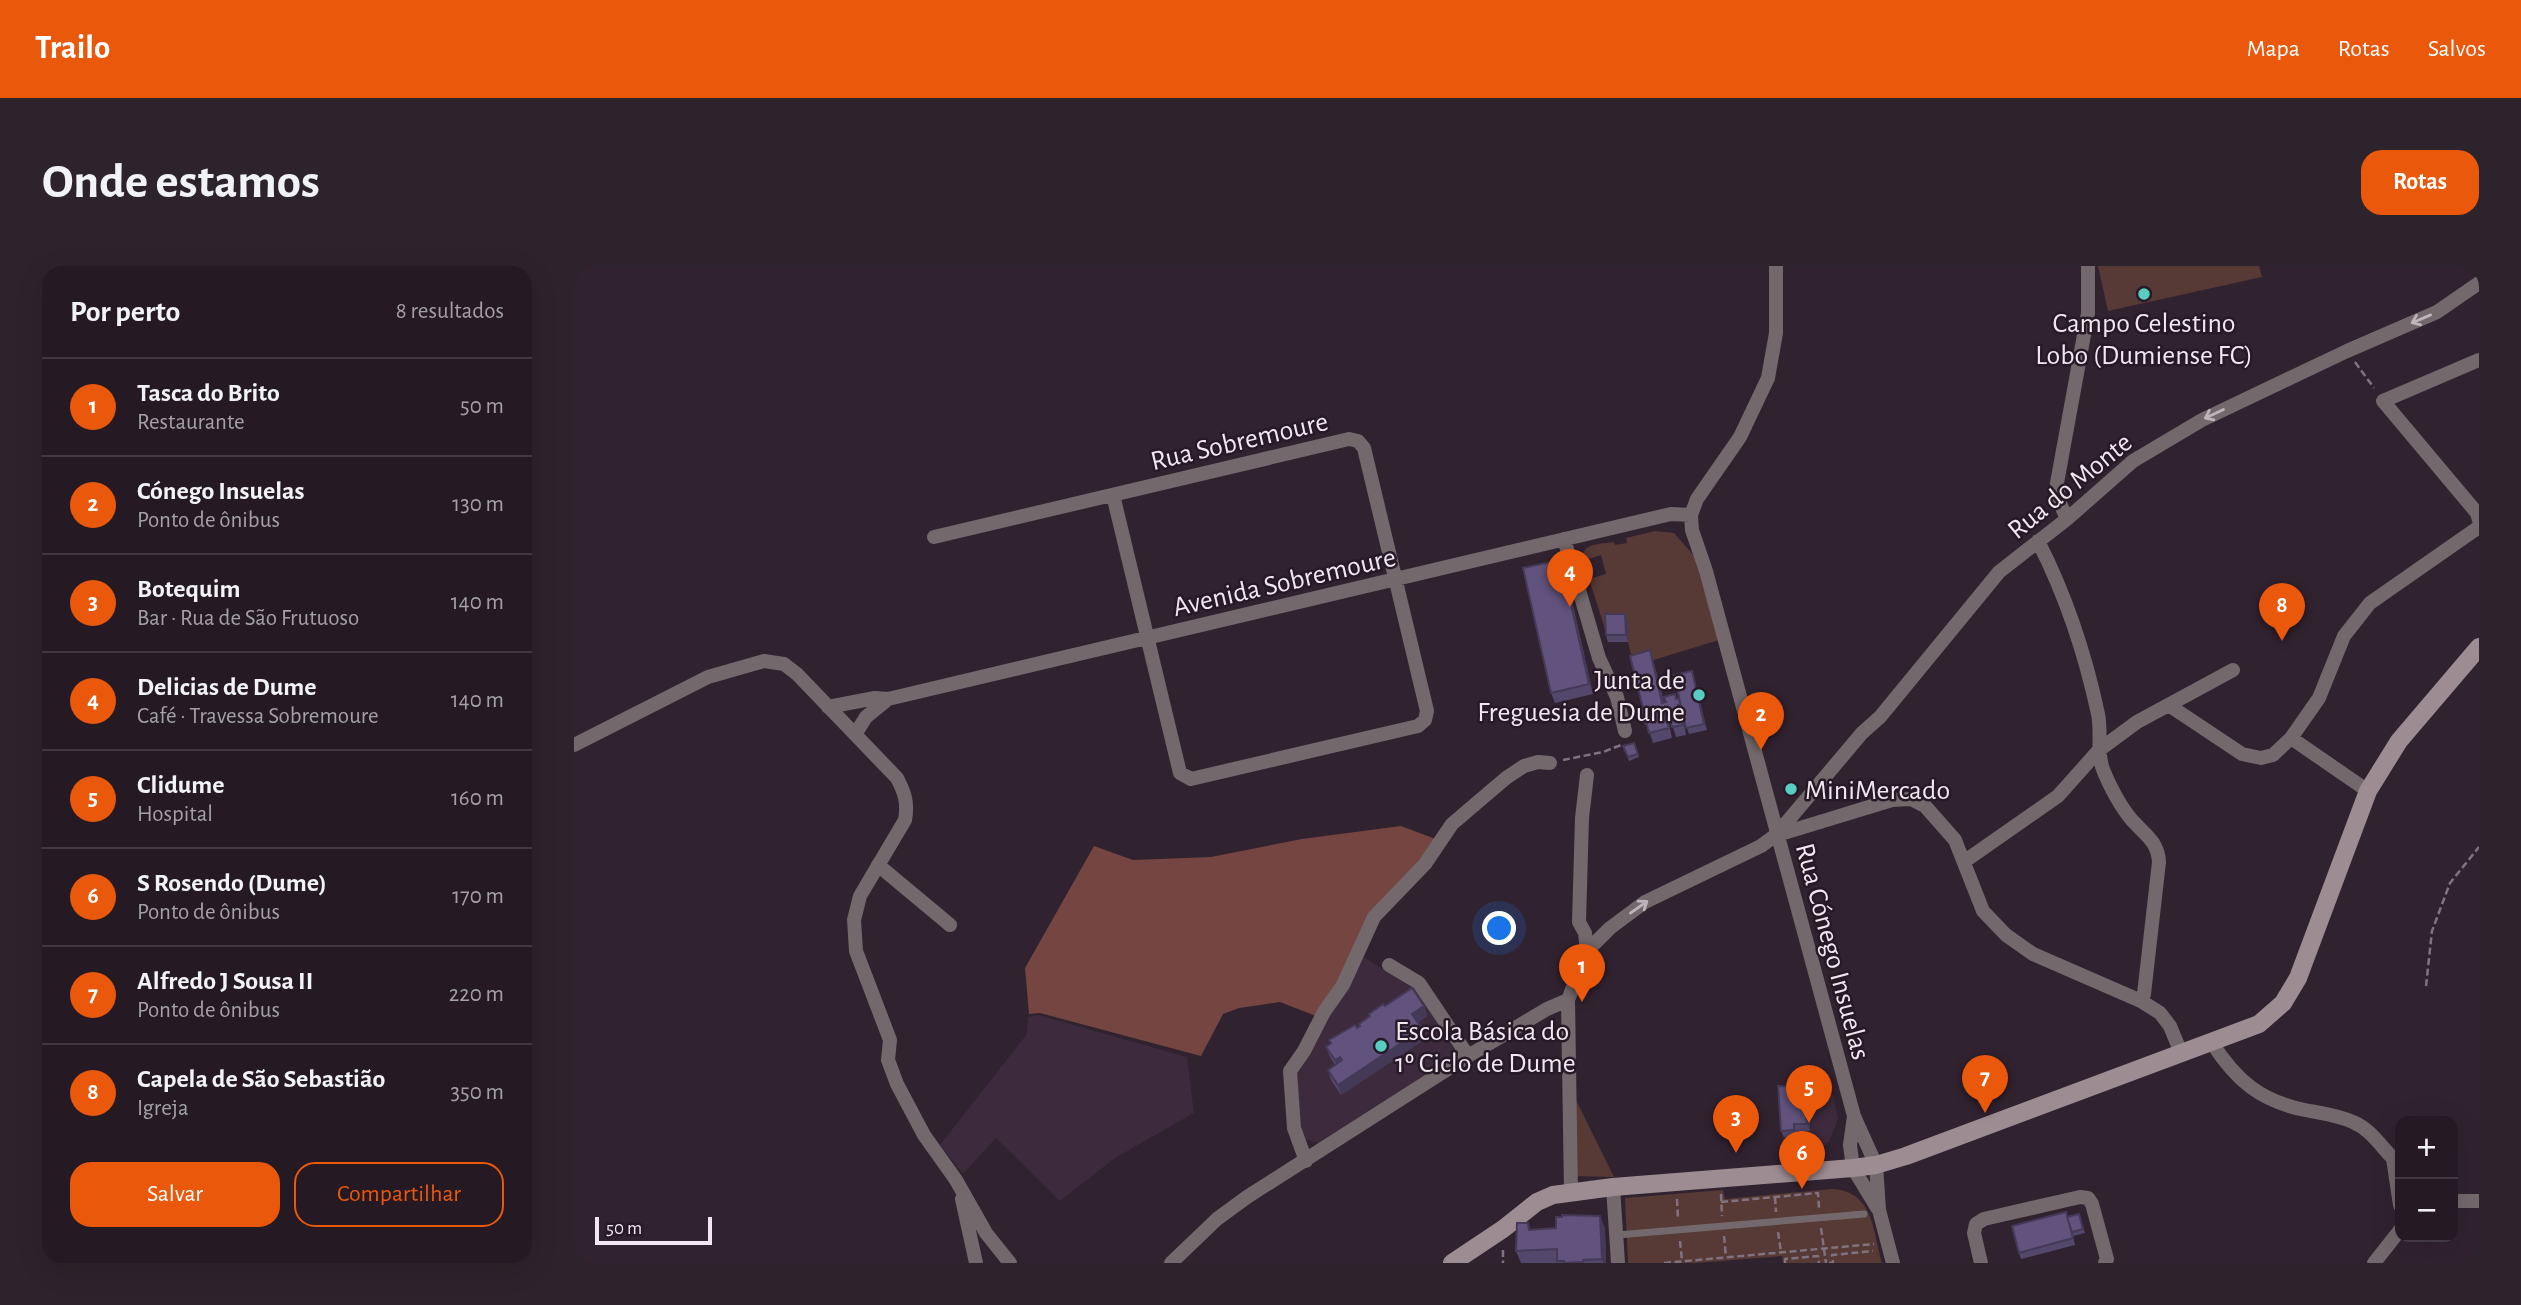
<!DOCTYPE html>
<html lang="pt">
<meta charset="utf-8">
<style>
:root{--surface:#251a24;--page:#2d232c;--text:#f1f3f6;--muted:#a3a1a6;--line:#423841;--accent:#ea580c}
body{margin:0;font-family:"Alegreya Sans",sans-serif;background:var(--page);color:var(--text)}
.controls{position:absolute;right:21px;bottom:21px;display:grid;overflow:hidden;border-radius:14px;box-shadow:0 7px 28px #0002}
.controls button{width:63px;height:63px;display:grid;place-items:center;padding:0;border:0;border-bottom:2px solid var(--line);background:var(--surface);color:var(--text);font:35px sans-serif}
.scale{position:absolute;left:21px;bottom:18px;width:117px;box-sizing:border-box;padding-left:7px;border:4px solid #f1e7f0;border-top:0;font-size:19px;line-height:24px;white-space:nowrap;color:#f1e7f0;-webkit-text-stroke:5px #271926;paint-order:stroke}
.you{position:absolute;left:926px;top:663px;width:24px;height:24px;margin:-18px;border:5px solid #fff;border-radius:50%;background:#1a73e8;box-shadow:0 0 0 10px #1a73e833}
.badge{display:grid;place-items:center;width:46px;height:46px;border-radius:50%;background:var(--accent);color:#fff;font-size:23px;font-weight:700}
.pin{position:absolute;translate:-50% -58px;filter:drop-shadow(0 2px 4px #0008)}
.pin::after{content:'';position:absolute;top:37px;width:24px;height:21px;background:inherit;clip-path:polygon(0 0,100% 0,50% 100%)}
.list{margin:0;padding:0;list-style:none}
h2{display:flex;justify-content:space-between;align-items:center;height:91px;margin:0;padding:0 28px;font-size:30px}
h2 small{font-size:23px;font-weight:400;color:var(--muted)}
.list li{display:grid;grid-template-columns:46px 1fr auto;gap:21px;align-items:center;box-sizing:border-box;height:98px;padding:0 28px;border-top:2px solid var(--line)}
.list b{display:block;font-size:26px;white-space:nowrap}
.list p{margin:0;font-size:23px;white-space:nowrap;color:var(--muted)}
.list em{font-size:23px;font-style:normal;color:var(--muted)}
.actions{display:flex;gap:14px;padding:21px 28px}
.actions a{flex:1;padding:16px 0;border:2px solid var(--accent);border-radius:21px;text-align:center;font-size:24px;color:var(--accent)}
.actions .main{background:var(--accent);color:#fff}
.map{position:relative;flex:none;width:1905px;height:997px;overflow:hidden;border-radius:21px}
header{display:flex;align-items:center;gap:42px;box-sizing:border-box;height:98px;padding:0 35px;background:var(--accent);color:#fff}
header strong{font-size:33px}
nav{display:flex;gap:38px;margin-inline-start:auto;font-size:24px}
.intro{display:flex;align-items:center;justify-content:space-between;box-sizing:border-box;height:168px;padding:0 42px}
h1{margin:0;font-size:49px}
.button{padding:18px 32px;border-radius:21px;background:var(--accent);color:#fff;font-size:24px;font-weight:700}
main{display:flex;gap:42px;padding:0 42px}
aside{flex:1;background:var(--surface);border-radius:21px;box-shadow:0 7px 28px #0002}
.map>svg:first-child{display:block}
</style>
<header>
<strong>Trailo</strong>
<nav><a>Mapa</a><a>Rotas</a><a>Salvos</a></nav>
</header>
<div class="intro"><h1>Onde estamos</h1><a class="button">Rotas</a></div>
<main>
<aside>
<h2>Por perto<small>8 resultados</small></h2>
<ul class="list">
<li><span class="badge">1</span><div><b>Tasca do Brito</b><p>Restaurante</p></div><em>50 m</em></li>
<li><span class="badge">2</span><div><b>Cónego Insuelas</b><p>Ponto de ônibus</p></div><em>130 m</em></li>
<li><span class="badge">3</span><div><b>Botequim</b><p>Bar · Rua de São Frutuoso</p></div><em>140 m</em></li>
<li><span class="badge">4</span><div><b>Delicias de Dume</b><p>Café · Travessa Sobremoure</p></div><em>140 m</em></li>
<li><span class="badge">5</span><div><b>Clidume</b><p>Hospital</p></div><em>160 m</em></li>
<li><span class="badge">6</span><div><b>S Rosendo (Dume)</b><p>Ponto de ônibus</p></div><em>170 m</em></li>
<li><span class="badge">7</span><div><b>Alfredo J Sousa II</b><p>Ponto de ônibus</p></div><em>220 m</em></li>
<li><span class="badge">8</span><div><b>Capela de São Sebastião</b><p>Igreja</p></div><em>350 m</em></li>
</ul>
<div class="actions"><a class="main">Salvar</a><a>Compartilhar</a></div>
</aside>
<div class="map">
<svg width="1905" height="997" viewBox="0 0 1905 997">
<rect width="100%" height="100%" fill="#312230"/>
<!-- built -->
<path fill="#3d2a3c" d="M788,690L842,724L883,788L748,878L740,876L730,873L724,856L721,806Z
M464,749L613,791L620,847L541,892L486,935L422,872L389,908L366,879L453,768L454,751Z
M1206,827L1259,828L1264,853L1255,876L1242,884L1209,887Z"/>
<!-- green -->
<path fill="#573936" d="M1524,0H1685L1688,11L1534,45Z
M1081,265L1100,267L1121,291L1145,374L1060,400L1054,376L1034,372L1015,313L1032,308L1027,289L1009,295C1006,277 1026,278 1040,276L1041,279L1053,277L1052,272Z
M994,818L1040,911L997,910Z
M1258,923C1299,925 1299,964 1308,997H1209L1208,990L1122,997H1054L1051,932L1149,924L1151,933Z"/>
<!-- forest -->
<path fill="#754542" d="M827,560L864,574L809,636L765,716L742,750L706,736L665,742L649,748L627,790L466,747L455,748L451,702L520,580L559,594L637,591L728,573Z"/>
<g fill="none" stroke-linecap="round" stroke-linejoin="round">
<!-- path -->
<path stroke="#80737f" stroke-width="2.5" stroke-dasharray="7 3.5" stroke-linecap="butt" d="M1781,96L1800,122
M989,494L1029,486L1047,479
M1852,720L1858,665L1876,617L1905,581
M1147,928L1148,950
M1201,931L1202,946
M1103,933L1104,954
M1147,936L1244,927L1245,942
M1247,962L1252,997
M1204,966L1207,986
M1150,970L1152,991
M1106,975L1108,995
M929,984V997
M1090,997L1300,978
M1211,997V993L1244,990L1245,997
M1255,997H1259L1258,989L1299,985"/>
<!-- lane -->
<path stroke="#73686b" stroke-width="7" d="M1043,969L1290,948"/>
<!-- street -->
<path stroke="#73686b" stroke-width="14" d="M1202,0V67L1194,112L1166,171L1123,233L1117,249L1118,264L1132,305L1280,850L1302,899L1305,944L1319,997
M1905,94L1809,135L1903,247L1905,254
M1493,253L1485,235L1483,217L1514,47V0
M360,271L775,173L784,175L790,182L853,445L851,454L844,460L617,513L606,507L539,229
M990,273L1025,392L1043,431L1051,465
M1464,275C1492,330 1511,387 1524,448C1528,467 1522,487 1530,506C1536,521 1547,541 1557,553C1570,568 1584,575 1585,596L1570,728L1567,735
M1596,440L1668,488L1687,492L1699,489L1717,472L1745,432L1770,370L1796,337L1905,261
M254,441L301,432L314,433L1097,248L1117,249
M282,467L292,451L314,433
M1717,472L1794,525
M0,479L134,411L190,395L210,398L223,408L323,512C331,527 334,537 331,554L286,630L280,654L282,685L316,774L314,794L323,818L350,869L382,914L412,967L436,997
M1203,569L1318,534L1337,533L1351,540L1381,574L1409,645L1432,669L1459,688L1567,735L1586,747L1596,760L1607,787
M1391,595L1484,530L1525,484L1563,456L1659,404
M304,599L376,659
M1013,685L1011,667L1005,656L1008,552L1013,509
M815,699L845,717L894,790
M1638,777C1662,814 1686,835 1731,844C1747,847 1764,849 1779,856C1800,865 1809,885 1826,899
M1280,850L1276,879L1279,902L1304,943
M1819,893L1826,939
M732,895L720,862L716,805L730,785L750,746L769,719L800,651L851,598L878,558L932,512L950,500L964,496L976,497
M1039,921L1044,997
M997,926L994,734L1013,685L1036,662L1071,636L1187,580L1202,569L1288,467L1306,451L1425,306L1493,253L1559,195L1628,154L1773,85L1863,46L1905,17
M388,933L402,997
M1879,935H1905
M597,997L643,953L673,931L894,790L973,743L994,734
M1407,997L1400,967L1402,958L1410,953L1506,931L1514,932L1518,938L1533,993L1531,997
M1800,997L1826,964"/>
<!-- secondary -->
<path stroke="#9d8c92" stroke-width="18" d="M878,997L929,963L963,936L979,929L1039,921L1279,902L1302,899L1332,890L1685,758L1709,737L1724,712L1794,525L1825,475L1905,381"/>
</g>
<!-- wall -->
<path fill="#53476c" d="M991,304L1019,428L981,437L977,427Z
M1054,355V376H1034L1032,369Z
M1079,394L1090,436L1105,432L1120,412L1133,464L1115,468L1109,449H1108L1112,469L1102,471L1096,452L1094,453L1098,472L1079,477L1073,458L1071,459L1067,449Z
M1060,477L1065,491L1055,495L1049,480Z
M811,740H850L853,750L843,757L851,773L767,829L757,814L754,804L761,799L756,791L752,781L756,778L755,774L783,762L786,760L785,758Z
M1232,828L1236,865H1222L1223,871H1210L1207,865Z
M1505,948L1511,967L1499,970L1501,979L1447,993L1445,987L1494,951Z
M1026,950L1031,963L1032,997H947L942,985L954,957L957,964L982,962Z"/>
<!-- shaded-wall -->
<path fill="#443a58" d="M987,294L991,304L1019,428L1015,418Z
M1051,348L1054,355V376L1052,369Z
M1076,384L1079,394L1091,442L1088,437Z
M1118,405L1120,412L1133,464L1130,458Z
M850,740L853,750L841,758L838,748Z
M848,763L851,773L767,829L764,819Z
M766,791L770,801L764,804L761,794Z
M1229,821L1232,828L1236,865L1233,858Z
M1026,950L1031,963L1032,997H1029L1028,993Z"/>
<!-- building -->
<path fill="#61537d" stroke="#443a58" stroke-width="2" d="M987,294L1015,418L977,427L949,302Z
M1031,348H1051L1052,369H1032Z
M1076,384L1088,437L1092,436L1090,431L1101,428L1102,433L1105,432L1106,439H1104L1109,459L1098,461L1093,442L1090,443L1095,462L1075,467L1070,448L1067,449L1066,442H1069L1056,390Z
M1118,405L1130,458L1112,462L1100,409Z
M1060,477L1064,488L1054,491L1049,480Z
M838,722L850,740L838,748L848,763L764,819L754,804L768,794L766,791L761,794L752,781L757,777L755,774L781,759L783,762L786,760L785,758L796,750L795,748L809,738L811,740Z
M1204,820L1229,821L1233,858H1220V864L1207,865Z
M1492,946L1499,972L1445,987L1438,960Z
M1505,948L1509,963L1498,966L1493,951Z
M988,949L1026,950L1028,993L1009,994V996L990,997V995H983V983L942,985L943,957H954L955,964L982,962V951H988Z"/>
<!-- one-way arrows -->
<defs><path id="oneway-shaft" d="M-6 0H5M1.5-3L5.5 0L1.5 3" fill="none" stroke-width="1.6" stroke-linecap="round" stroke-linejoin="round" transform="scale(1.75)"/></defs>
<g stroke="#bfb4bb">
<use href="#oneway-shaft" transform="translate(1847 53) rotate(157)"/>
<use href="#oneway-shaft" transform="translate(1640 148) rotate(155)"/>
<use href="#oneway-shaft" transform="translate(1065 641) rotate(-35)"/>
</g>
<!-- markers -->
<g fill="#57cec1" stroke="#271926" stroke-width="2.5">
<circle cx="1570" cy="28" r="7"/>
<circle cx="1125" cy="429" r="7"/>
<circle cx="1217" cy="523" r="7"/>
<circle cx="807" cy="780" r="7"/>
</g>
<g text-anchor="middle" stroke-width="5" stroke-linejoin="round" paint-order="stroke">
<!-- poi labels -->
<g font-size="28" fill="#f1e7f0" stroke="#271926" text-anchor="start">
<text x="1570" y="66" text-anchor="middle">Campo Celestino<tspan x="1570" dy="32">Lobo (Dumiense FC)</tspan></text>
<text x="1111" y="423" text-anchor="end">Junta de<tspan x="1111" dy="32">Freguesia de Dume</tspan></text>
<text x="1231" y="533">MiniMercado</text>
<text x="821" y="774">Escola Básica do<tspan x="821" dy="32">1º Ciclo de Dume</tspan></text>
</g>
<!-- street labels -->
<g font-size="28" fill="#f1e7f0" stroke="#271926">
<text transform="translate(665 174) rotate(-13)" y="10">Rua Sobremoure</text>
<text transform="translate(1495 219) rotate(-39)" y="10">Rua do Monte</text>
<text transform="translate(710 315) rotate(-13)" y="10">Avenida Sobremoure</text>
<text transform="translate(1260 685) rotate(75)" y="10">Rua Cónego Insuelas</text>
</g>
</g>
</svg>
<div class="controls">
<button>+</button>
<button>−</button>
</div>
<div class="scale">50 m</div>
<div class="you"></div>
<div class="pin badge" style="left:1008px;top:736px">1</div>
<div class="pin badge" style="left:1187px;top:484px">2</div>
<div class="pin badge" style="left:1162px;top:887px">3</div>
<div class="pin badge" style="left:996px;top:341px">4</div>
<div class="pin badge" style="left:1235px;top:857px">5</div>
<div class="pin badge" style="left:1228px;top:923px">6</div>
<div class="pin badge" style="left:1411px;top:847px">7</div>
<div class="pin badge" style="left:1708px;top:375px">8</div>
</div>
</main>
